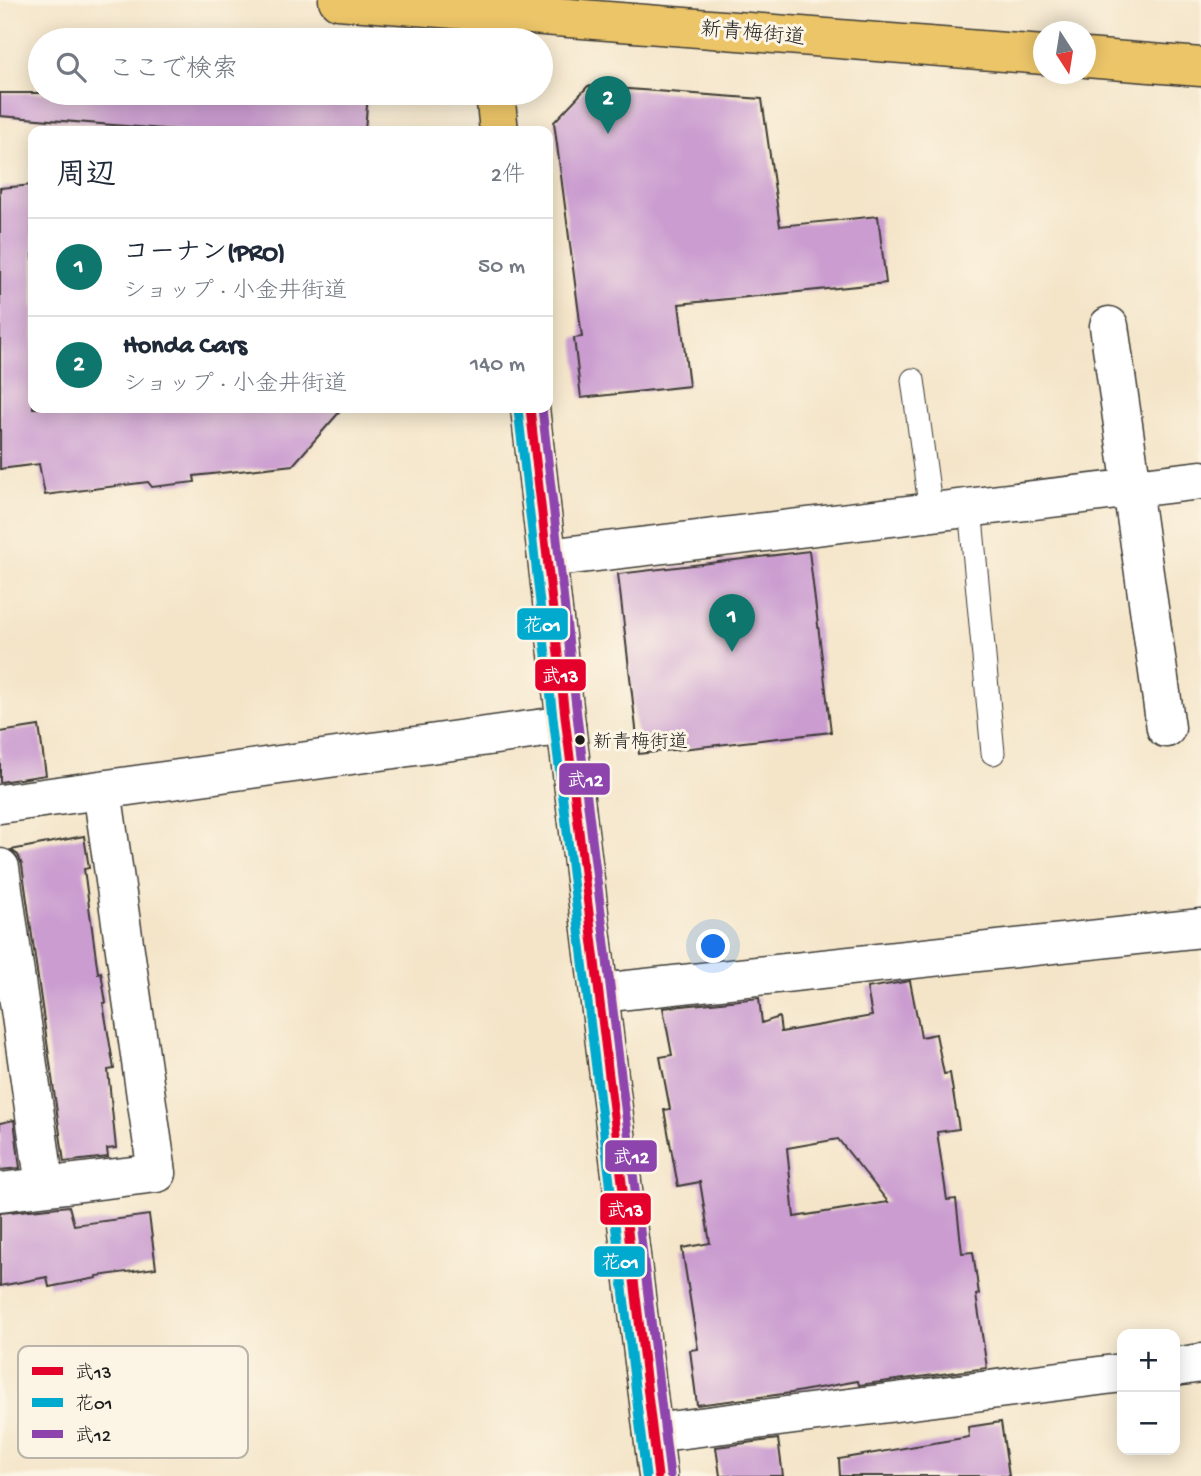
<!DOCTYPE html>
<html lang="ja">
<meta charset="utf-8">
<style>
:root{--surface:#fff;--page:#f6f6f7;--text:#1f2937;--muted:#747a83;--line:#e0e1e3;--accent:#0f766e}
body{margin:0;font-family:"Gochi Hand","Klee One",sans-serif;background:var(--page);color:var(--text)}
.controls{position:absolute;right:21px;bottom:21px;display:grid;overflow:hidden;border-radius:14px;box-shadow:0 4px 18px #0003}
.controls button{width:63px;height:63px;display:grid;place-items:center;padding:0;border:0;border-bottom:2px solid var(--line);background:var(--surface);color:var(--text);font:35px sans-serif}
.compass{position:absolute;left:1033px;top:21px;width:63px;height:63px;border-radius:50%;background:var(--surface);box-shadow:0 4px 18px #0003;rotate:168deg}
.you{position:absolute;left:714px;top:947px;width:24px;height:24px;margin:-18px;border:5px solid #fff;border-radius:50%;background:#1a73e8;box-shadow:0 0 0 10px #1a73e833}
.badge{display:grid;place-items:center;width:46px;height:46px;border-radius:50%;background:var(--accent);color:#fff;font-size:23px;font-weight:700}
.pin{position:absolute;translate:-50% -58px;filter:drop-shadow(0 2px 4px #0008)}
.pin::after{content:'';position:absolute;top:37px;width:24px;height:21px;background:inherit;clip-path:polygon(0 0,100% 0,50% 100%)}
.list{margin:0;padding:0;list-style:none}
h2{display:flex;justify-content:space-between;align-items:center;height:91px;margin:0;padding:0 28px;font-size:30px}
h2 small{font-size:23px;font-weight:400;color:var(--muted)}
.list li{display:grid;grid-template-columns:46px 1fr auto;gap:21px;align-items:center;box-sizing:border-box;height:98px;padding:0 28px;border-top:2px solid var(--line)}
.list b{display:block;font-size:26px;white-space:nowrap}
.list p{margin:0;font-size:23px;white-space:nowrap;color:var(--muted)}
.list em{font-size:23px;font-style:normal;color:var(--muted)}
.icon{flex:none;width:38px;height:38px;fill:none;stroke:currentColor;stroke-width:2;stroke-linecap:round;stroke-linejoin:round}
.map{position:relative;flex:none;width:1201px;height:1476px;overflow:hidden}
.search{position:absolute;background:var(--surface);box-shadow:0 4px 18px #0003;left:28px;top:28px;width:525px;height:77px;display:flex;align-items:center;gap:18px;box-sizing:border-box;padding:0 24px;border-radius:38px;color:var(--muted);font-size:26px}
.panel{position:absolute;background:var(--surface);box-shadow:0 4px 18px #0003;left:28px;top:126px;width:525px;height:287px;border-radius:14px}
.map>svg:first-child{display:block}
</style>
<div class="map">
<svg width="1201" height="1476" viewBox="0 0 1201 1476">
<rect width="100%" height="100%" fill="#fcf5e5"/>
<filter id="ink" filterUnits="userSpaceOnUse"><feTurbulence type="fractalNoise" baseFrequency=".0143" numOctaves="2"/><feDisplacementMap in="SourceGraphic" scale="14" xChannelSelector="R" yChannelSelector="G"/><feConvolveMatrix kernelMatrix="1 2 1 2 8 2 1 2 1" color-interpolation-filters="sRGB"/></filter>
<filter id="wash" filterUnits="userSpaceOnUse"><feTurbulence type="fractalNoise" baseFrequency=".00686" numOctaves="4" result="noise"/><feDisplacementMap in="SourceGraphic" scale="28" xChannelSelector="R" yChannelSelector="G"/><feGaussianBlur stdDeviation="1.57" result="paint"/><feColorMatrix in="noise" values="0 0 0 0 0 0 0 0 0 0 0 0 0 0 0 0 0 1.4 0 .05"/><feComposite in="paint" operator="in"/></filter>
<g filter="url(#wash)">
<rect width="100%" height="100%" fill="#f4e5c9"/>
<g id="blocks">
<!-- building -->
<path fill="#ca9cd0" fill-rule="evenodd" d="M588,86L762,99L780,226L878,216L886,283L679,304L689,386L581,398L574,338L582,337L554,122Z
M0,93H368L365,131H189L0,116Z
M33,185V408H343L293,465L194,476L195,482L152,487L148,482L45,495L39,464L0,469V188Z
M809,551L831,732L639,754L618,574Z
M39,726L46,775L0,782V732Z
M84,836L89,868L84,869L98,973L101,972L106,1003H103L114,1069L108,1070L116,1148L107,1149L108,1157L64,1162L22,865L18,855L11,850Z
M910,981L921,1037L936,1034L944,1074L950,1073L959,1129L937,1132L947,1200L956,1199L962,1253L973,1252L979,1294L976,1295L987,1368L859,1385L858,1381L791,1393L697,1405L690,1350L698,1349L682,1248L710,1243L700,1182L678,1186L664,1110L670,1109L660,1057L672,1055L663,1008L759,998L762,1023L779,1017L781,1032L872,1016L867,988ZM838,1139L888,1202L794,1217L787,1148Z
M14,1120L20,1168L0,1170V1123Z
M69,1206L74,1225L149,1215L156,1268L97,1276V1278L49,1287L47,1277L0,1286V1213Z
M1001,1422L1009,1476H840L839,1459L969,1437L968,1427Z
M778,1439L783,1476H720L716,1447Z"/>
</g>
</g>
<g filter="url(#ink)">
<use href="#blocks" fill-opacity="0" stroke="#3c3a36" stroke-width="2"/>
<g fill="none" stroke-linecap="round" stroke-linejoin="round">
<defs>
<path id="service" d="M913,380L931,512
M970,507L993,753"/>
<path id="minor" d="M1109,326L1166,728
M547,558L1201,480
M0,804L566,725
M0,868L45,1186
M600,993L1201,928
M0,1192L157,1173L102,790
M1175,1367L1201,1363
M653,1433L1122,1373"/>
<path id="primary" d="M338,0L1044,55
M1086,58L1201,67
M495,93L499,131
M530,408L566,725L658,1476"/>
</defs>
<!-- service casing -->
<use href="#service" stroke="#3c3a36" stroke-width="25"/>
<!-- minor casing -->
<use href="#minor" stroke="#3c3a36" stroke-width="41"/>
<!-- primary casing -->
<use href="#primary" stroke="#3c3a36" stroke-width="41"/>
<!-- service -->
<use href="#service" stroke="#fff" stroke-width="23"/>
<!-- minor -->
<use href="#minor" stroke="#fff" stroke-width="38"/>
<!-- primary -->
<use href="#primary" stroke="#ecc569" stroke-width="38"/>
<defs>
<path id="bus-1" d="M530,408L566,725L658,1476"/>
<path id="bus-2" d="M518,409L554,726L646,1476"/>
<path id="bus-3" d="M542,408L578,724L670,1475"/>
</defs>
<!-- bus-1 casing -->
<use href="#bus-1" stroke="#fcf5e5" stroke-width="14"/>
<!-- bus-2 casing -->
<use href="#bus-2" stroke="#fcf5e5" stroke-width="14"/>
<!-- bus-3 casing -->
<use href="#bus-3" stroke="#fcf5e5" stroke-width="14"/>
<!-- bus-1 -->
<use href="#bus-1" stroke="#e4002b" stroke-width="9"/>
<!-- bus-2 -->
<use href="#bus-2" stroke="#00a9ce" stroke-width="9"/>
<!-- bus-3 -->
<use href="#bus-3" stroke="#8e44ad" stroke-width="9"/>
</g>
</g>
<!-- markers -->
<circle fill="#1c1c1c" stroke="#fcf5e5" stroke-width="2.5" cx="580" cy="740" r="6"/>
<g text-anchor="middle" stroke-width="6" stroke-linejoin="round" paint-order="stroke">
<!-- bus labels -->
<g font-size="19" fill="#1c1c1c" stroke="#fcf5e5" text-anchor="start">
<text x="593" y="747">新青梅街道</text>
</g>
<!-- street labels -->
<g font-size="21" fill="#1c1c1c" stroke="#fcf5e5">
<text transform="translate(753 32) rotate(5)" y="7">新青梅街道</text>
</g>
</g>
<!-- legend -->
<rect x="18" y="1346" width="230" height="112" rx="10" fill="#fcf5e5" stroke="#b9b4a9" stroke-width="2"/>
<rect x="32" y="1367" width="31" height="8" fill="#e4002b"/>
<rect x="32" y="1398" width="31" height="9" fill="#00a9ce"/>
<rect x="32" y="1430" width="31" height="8" fill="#8e44ad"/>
<g font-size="19" fill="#1c1c1c">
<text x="75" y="1378">武13</text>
<text x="75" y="1409">花01</text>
<text x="75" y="1441">武12</text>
</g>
<g stroke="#fcf5e5" stroke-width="2.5">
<rect x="516" y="607" width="53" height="34" rx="7" fill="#00a9ce"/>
<rect x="534" y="658" width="53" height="34" rx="7" fill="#e4002b"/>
<rect x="558" y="762" width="53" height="34" rx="7" fill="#8e44ad"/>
<rect x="604" y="1139" width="54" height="34" rx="7" fill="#8e44ad"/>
<rect x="599" y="1192" width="53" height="34" rx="7" fill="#e4002b"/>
<rect x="593" y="1245" width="53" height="33" rx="7" fill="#00a9ce"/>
</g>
<g font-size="19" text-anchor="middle" font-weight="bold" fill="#fff">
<text x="542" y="631">花01</text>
<text x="560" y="682">武13</text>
<text x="585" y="786">武12</text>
<text x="631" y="1163">武12</text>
<text x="625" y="1216">武13</text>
<text x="620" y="1268">花01</text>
</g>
</svg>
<div class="controls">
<button>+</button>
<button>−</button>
</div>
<svg class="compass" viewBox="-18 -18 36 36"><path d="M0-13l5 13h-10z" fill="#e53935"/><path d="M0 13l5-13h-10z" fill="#747a83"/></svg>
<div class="you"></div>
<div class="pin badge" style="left:732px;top:652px">1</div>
<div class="pin badge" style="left:608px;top:134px">2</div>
<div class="search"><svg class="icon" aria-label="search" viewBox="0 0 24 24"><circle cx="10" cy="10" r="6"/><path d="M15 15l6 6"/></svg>ここで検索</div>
<section class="panel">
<h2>周辺<small>2件</small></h2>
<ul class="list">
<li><span class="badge">1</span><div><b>コーナン(PRO)</b><p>ショップ · 小金井街道</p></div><em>50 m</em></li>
<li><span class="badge">2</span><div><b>Honda Cars</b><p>ショップ · 小金井街道</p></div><em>140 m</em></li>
</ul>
</section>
</div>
